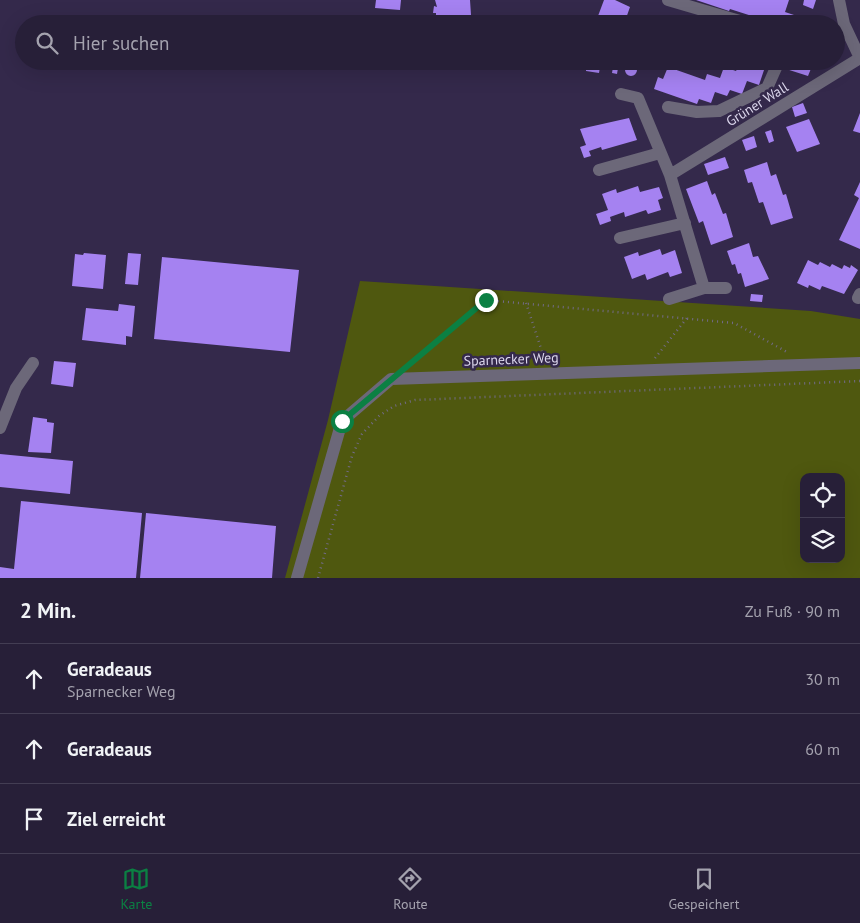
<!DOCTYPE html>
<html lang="de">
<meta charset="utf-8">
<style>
:root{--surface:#271f38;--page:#2f2740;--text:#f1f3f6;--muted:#a4a2ae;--line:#433d53;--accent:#0b8043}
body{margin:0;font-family:"PT Sans",sans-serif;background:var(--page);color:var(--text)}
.controls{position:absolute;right:15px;bottom:15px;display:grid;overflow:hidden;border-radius:10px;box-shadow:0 5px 20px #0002}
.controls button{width:45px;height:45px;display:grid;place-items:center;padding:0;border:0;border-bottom:1px solid var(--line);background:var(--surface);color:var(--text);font:25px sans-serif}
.stop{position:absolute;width:15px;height:15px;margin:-11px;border:4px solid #0b8043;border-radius:50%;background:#fff}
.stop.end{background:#0b8043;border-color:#fff;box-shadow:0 1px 5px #0008}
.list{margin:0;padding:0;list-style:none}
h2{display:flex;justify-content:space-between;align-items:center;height:65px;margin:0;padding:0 20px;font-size:21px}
h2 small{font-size:16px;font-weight:400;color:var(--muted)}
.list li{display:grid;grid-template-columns:32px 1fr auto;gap:15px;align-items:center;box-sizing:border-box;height:70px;padding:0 20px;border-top:1px solid var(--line)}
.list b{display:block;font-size:19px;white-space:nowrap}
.list p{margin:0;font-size:16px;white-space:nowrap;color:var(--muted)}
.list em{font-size:16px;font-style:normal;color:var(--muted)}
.icon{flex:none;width:28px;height:28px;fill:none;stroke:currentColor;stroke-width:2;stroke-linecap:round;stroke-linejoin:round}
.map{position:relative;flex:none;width:860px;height:578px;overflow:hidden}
.search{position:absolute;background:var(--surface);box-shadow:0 5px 20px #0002;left:15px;right:15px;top:15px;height:55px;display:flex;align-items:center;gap:12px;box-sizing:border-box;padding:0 18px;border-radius:28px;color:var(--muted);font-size:19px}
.sheet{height:275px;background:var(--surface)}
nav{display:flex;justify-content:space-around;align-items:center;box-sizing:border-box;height:70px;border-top:1px solid var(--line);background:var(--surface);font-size:14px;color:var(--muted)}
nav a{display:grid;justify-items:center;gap:2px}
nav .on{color:var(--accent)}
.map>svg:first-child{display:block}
</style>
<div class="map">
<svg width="860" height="578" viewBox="0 0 860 578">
<rect width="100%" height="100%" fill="#34294b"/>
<!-- green -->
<path fill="#4f580f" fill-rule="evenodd" d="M360,281L811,311L860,319V578H285L328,420ZM804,477H841V559H804Z"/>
<!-- building -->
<path fill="#a582f1" d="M376,0H401L400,10L375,8Z
M435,0H470L471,15H468V19H456L436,16V13H433L434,6L437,7Z
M604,0H615L630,7L624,24L598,16Z
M696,0H789L785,12L797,16L794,24H779L756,15L755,17L730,9L729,11Z
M804,0H816L813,9L803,5Z
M516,17H525V19L534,17L538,20V24H518Z
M570,61H601L599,73L586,71V68L575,67L576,63Z
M614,61L619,62L617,74L612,73Z
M754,61H767L759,85L747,81L742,94L730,90L727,96L715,92L711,103L699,99L697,104L654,89L658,77L663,79L668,67L705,80L707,74L720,78L724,67L736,71L739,65L751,69Z
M785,61H814L808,76L783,68Z
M625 70a6 6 0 1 1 12 0a6 6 0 1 1-12 0Z
M803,103L807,113L795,117L792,107Z
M860,113V133L853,131Z
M629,118L637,140L602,150L601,147L589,151L591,156L584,158L580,147L586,145L580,129Z
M809,119L820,144L797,152L786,127Z
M771,130L774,141L769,143L765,132Z
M754,136L757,147L746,151L742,140Z
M725,157L729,168L708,175L704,164Z
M767,162L771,176L776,174L783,195L786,194L793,218L771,225L763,202L759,203L752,182L748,183L744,170Z
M707,181L712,195L715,193L723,214L726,213L733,237L711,245L703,221L699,223L686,189Z
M860,182V249L839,240L859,198L854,195Z
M638,186L640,192L659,187L663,198L658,200L661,210L648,214L646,210L625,217L624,212L610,217L611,221L600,225L596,214L608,210L602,194L616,189L617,193Z
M749,243L753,257L758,256L769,279L745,287L741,273L738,274L735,264L732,265L727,251Z
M660,249L662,255L675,250L682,273L670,277L668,272L647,280L645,274L632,279L624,257L638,252L639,256Z
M84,253L106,255L103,289L72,286L75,254L83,255Z
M128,253L141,254L138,285L125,284Z
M162,257L299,270L290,352L154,339Z
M808,260L818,265L820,262L830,267L832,264L842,269L844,265L850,268L851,265L858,270L844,294L822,286L820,290L809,285L808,288L797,283Z
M751,294L763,295L762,302L750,301Z
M119,304L135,306L132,337L126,336V345L82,340L86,308L118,311Z
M54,361L76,363L73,387L51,384Z
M33,417L47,419V422L54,423L51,453L28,452Z
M0,454L73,461L70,494L0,487Z
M21,501L142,513L136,578H0V567L14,569Z
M146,513L276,526L272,578H140Z"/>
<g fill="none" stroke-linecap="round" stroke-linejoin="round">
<!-- path -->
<path stroke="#736b88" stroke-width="2.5" stroke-dasharray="1 4" stroke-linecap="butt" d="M526,303L545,361
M655,358L687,318
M407,366L486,300L734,323L787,352
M318,578L352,456L362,434L379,416L394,406L415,400L440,399L860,381"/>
<!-- minor -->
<path stroke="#6c6879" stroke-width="12" d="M668,0L750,24
M839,0L844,24L860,58
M621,94L638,98L670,175L704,288L669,299
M668,107L697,112L719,111L767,88L779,61
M599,170L660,153
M670,175L860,58
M620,238L685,223
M704,288H726
M858,298L860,294
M0,428L16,388L33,363
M297,578L342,421L391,379L860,363"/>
</g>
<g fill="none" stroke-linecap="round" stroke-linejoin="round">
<!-- route -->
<path stroke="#0b8043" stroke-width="6" d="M342,421L486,300"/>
</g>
<g text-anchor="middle" stroke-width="5" stroke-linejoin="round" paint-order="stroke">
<!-- street labels -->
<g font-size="14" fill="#dcd7ed" stroke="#34294b">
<text transform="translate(757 104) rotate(-32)" y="5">Grüner Wall</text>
<text transform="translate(511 359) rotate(-2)" y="5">Sparnecker Weg</text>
</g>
</g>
</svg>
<div class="controls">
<button><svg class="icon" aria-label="locate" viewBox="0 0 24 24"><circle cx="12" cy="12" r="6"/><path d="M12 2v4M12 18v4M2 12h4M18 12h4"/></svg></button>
<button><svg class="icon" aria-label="layers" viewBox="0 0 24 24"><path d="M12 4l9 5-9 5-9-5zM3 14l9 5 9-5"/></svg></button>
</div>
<div class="stop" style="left:342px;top:421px"></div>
<div class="stop end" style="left:486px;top:300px"></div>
<div class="search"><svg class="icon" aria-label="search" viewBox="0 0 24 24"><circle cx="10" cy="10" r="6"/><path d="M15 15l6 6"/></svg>Hier suchen</div>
</div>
<section class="sheet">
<h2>2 Min.<small>Zu Fuß · 90 m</small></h2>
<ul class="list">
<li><svg class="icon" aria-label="ahead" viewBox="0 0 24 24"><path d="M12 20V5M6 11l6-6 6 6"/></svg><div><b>Geradeaus</b><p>Sparnecker Weg</p></div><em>30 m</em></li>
<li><svg class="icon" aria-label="ahead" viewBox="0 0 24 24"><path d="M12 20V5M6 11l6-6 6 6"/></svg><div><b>Geradeaus</b></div><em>60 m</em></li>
<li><svg class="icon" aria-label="arrive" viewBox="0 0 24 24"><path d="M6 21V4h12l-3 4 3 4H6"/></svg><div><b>Ziel erreicht</b></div></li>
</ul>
</section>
<nav>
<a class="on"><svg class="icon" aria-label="map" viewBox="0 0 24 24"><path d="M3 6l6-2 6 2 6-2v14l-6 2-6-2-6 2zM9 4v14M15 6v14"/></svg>Karte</a>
<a><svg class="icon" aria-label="directions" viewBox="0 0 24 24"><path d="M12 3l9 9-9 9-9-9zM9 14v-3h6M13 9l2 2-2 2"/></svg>Route</a>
<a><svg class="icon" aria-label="saved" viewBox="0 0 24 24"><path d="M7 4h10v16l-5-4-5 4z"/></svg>Gespeichert</a>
</nav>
